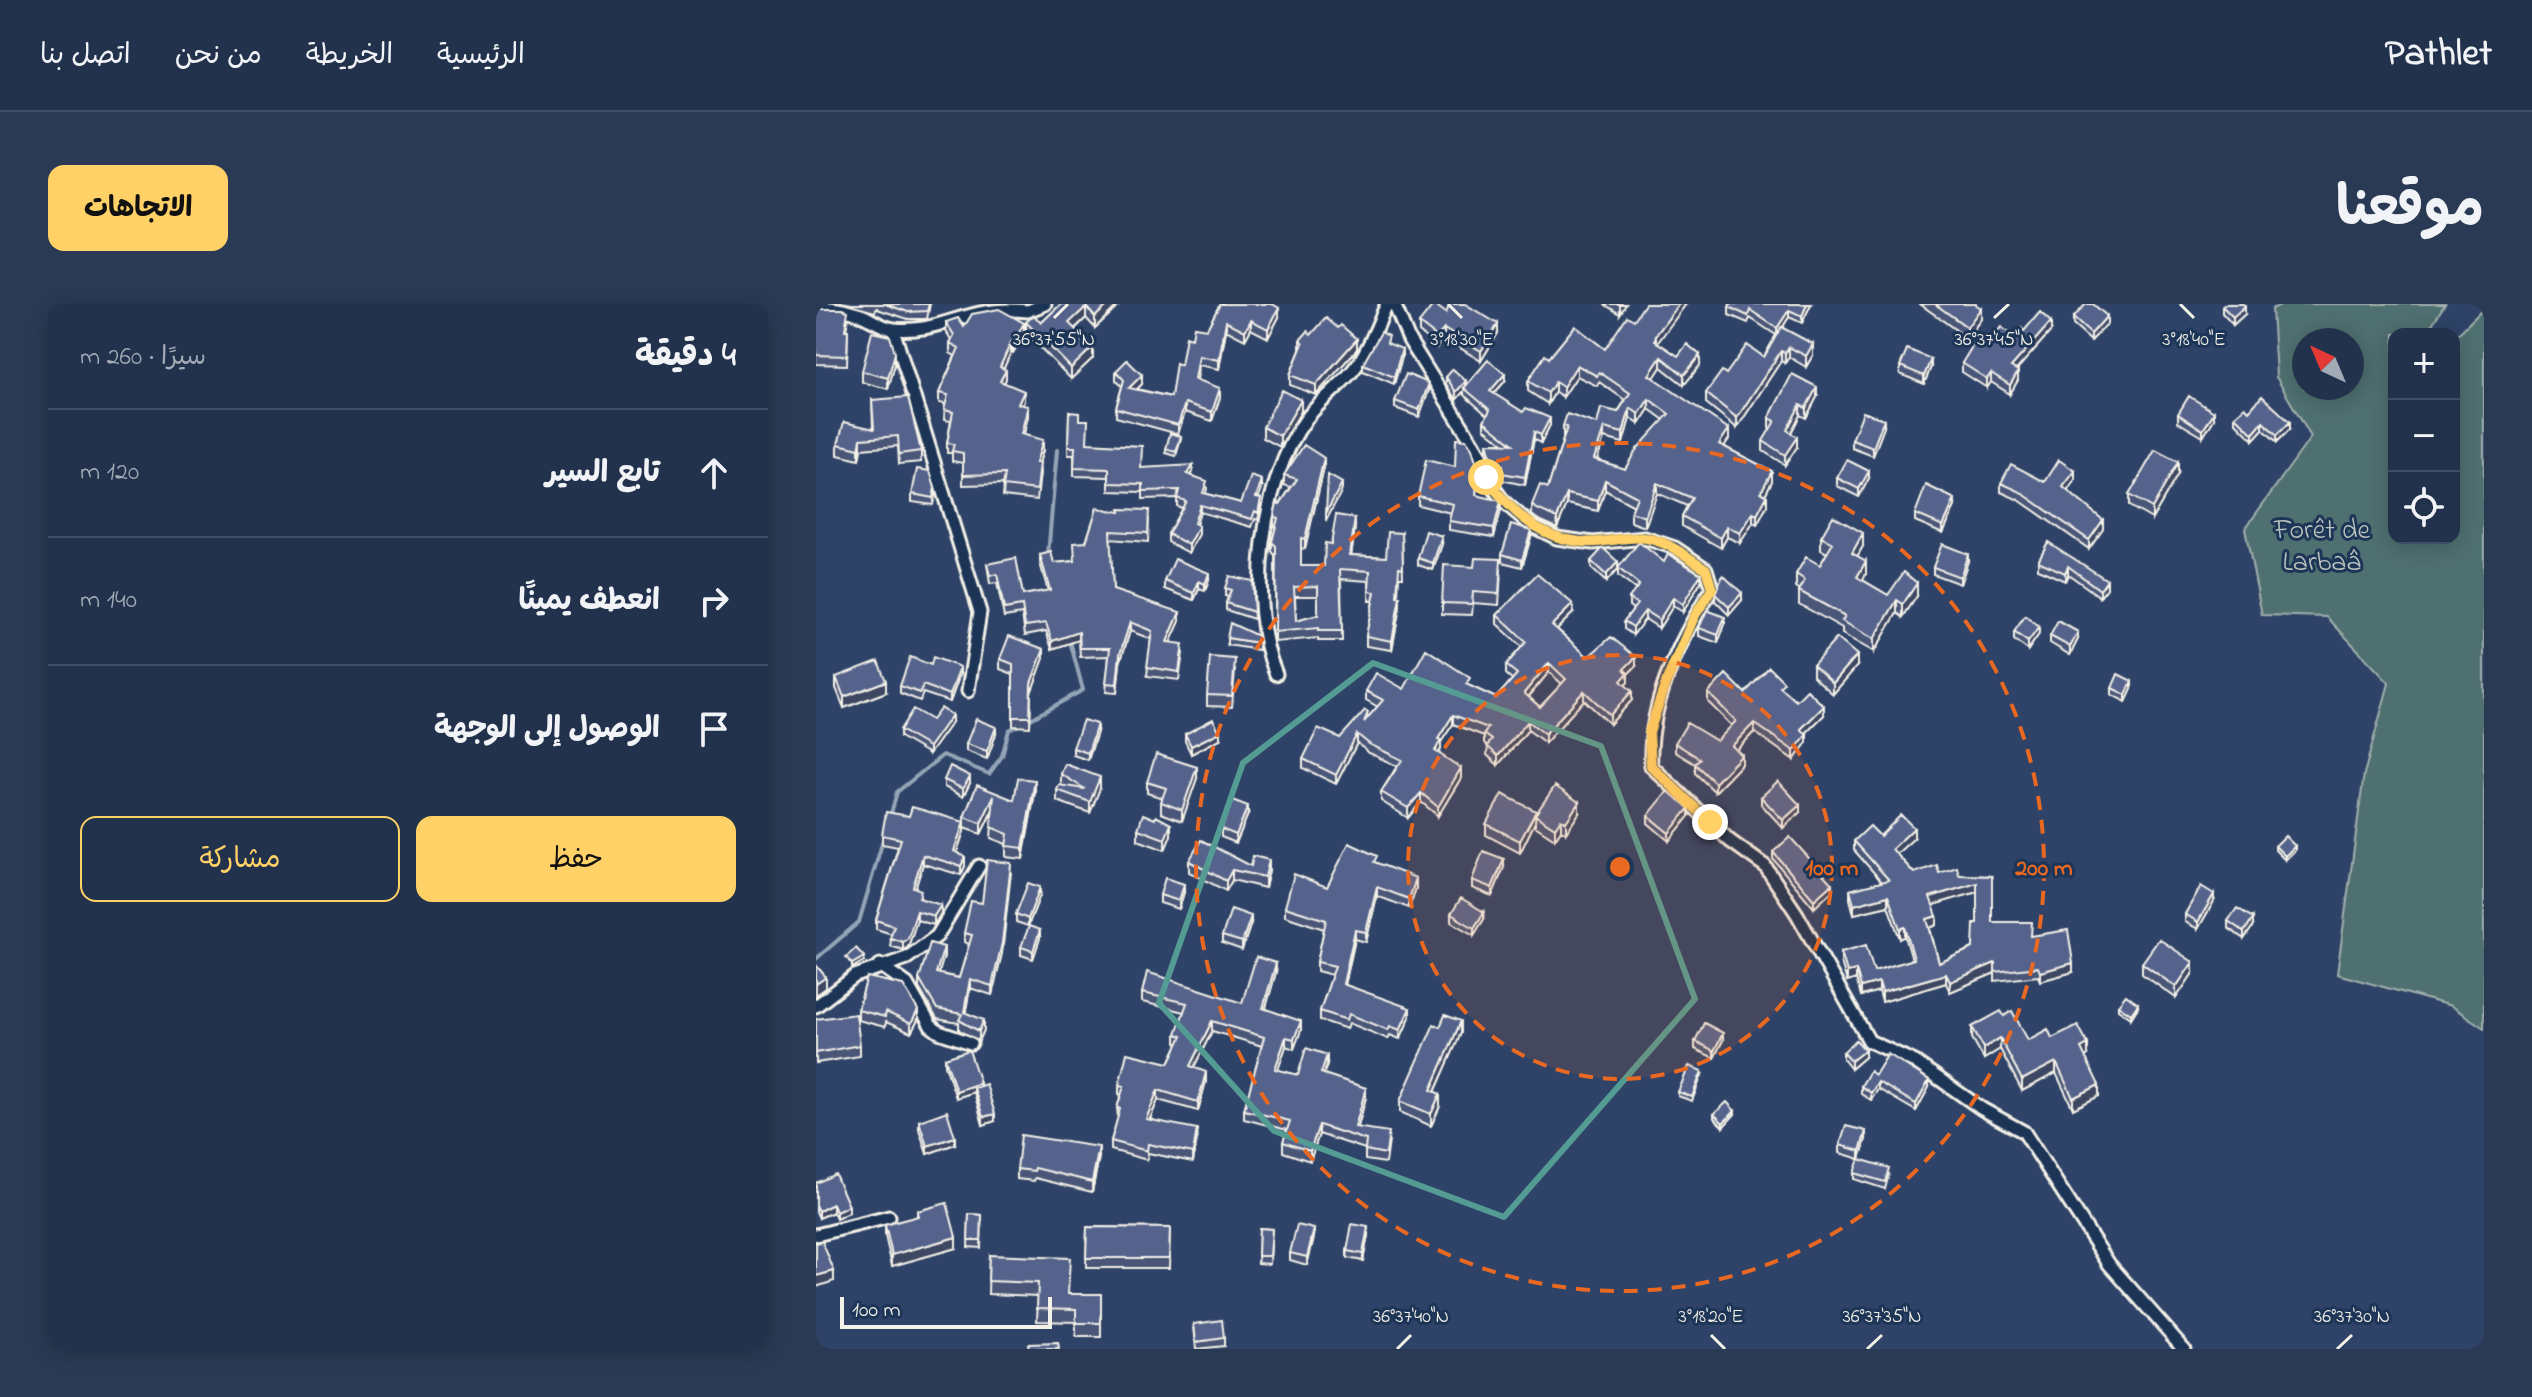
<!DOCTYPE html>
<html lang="ar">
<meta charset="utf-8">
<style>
:root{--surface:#22324d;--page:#2a3a54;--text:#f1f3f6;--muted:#a2aab6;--line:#3f4d65;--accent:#ffd166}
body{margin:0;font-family:"Indie Flower","Playpen Sans Arabic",sans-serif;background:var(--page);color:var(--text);direction:rtl}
.controls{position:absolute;right:24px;top:24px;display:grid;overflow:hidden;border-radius:16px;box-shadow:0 4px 20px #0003}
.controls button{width:72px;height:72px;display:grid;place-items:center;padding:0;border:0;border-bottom:2px solid var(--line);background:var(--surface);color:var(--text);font:40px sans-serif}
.compass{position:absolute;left:1476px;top:24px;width:72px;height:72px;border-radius:50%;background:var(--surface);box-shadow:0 4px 20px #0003;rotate:316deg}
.scale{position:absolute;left:24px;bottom:20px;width:212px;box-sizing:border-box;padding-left:8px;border:4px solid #f4f1e8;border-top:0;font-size:22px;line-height:28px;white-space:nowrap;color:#f4f1e8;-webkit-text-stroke:6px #1d3557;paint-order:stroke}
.stop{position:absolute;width:24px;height:24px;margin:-18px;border:6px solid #ffd166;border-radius:50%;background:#fff}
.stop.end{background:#ffd166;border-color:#fff;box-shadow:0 2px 8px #0008}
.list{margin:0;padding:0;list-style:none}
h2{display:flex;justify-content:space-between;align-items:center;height:104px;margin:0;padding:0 32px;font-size:34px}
h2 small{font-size:26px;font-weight:400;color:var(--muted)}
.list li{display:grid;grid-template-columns:52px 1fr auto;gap:24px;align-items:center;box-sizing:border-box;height:128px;padding:0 32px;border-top:2px solid var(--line)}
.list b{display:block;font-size:30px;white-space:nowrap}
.list em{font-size:26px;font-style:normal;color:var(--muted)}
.actions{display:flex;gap:16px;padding:24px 32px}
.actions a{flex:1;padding:18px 0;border:2px solid var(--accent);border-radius:16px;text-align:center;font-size:28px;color:var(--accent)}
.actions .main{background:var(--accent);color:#111}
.icon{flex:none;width:44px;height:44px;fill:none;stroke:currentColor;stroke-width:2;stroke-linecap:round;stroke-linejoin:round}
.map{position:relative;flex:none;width:1668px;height:1045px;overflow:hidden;direction:ltr;border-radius:16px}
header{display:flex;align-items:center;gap:48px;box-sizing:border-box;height:112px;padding:0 40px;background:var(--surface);border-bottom:2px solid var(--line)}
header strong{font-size:38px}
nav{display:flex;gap:44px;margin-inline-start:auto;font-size:28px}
.intro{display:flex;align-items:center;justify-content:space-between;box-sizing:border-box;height:192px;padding:0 48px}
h1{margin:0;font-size:56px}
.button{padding:20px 36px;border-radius:16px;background:var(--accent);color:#111;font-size:28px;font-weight:700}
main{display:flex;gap:48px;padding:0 48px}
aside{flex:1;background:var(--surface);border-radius:16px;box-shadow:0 4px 20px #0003}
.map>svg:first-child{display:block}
</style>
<header>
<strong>Pathlet</strong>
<nav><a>الرئيسية</a><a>الخريطة</a><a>من نحن</a><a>اتصل بنا</a></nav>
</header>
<div class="intro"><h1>موقعنا</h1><a class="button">الاتجاهات</a></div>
<main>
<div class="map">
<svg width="1668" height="1045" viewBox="0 0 1668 1045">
<rect width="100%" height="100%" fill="#2e4367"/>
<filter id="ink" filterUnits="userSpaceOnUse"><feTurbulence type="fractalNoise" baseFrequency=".0125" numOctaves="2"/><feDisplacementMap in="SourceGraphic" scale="16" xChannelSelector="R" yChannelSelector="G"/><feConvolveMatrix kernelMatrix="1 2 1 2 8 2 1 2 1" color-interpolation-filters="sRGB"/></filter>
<g filter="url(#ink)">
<!-- green -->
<path fill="#507070" stroke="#a2b0ac" stroke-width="2" fill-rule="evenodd" d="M1466,0H1629L1610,30H1578V234H1638V34L1668,4V724L1635,702L1521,670L1548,470L1573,379L1511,313L1446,311L1429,225L1495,133L1460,73L1456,5ZM1488,36H1536V84H1488Z"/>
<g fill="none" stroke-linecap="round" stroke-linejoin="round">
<!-- stream -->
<path stroke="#95a5b7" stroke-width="4" d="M232,251L241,146
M211,417L267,386L254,337
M74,513L81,488L127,451L173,470L186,452L193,426L203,421
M0,655L43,618L67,536"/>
<defs>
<path id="street" d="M578,0L593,36L664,151L670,173L688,198L716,222L741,234L777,239L829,234L859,244L890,265L896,285C863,337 832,400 835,462L914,537L949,562L981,610L1053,737L1099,758L1166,805L1208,828L1293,960L1368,1045
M0,3C14,4 30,5 43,10C54,14 66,24 78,25C128,30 150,0 212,7L229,0
M77,25L164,308L152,387
M460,370C430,300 445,176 490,115C505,95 527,81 541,61C554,44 562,19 571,0
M64,661L91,680L115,722L123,728L155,739
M0,702L39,672L91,654L121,632L163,562
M0,931L73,913"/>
</defs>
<!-- street casing -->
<use href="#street" stroke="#f4f1e8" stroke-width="17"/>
<!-- street -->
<use href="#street" stroke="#1d3557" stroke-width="11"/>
</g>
<!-- wall -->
<path fill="#495678" stroke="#f4f1e8" stroke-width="2" fill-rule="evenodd" d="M30,0H114L111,15H92L61,5V3L59,8Z
M245,0L302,3L279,24L270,14L259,25L277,54L255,75L210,29V18L225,19Z
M404,0L463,13L452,34L435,25L429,36L410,26L403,65L383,61L381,76L404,93L396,117L369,108L362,130L300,113V104L306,82L300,76V67L326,80L321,85L355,93L365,61L376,34L391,25Z
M788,0H810L804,10Z
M870,0L841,38L862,52L884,61L868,81L845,63L837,75L913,135L908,142L956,177L949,191L951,202L941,221L937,219L924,239L911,233L905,244L866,222V212L871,202L841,189L829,223L815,218V208L818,202L789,186L782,207L751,200L741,224L721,215L716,211V201L732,184L748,132H747V122L781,120L802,108L809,96L783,78L781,82L761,72L747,93L739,88L732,100L712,87V77L733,54L789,45L818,16ZM833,105L848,116L809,165L781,156L788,134L807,139L814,114L823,120Z
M995,0L986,19L973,13L966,24L997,51L990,63L973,53L969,59L965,57L921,124L890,99V89L910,70L948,53L960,31L934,14L932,19L913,11V3Z
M1104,0H1160L1165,15L1151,34Z
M1406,2L1429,10L1417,21L1406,9Z
M0,5L32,16L30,26H32L31,61L0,60Z
M630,9L682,29L665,57L628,34L621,43L603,28V19Z
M1257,14L1291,20L1275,37L1257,21Z
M130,18L148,23L208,29L197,49L195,48L187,65L190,75L188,78L208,97L206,101L212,112L208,130L227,146L223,159L224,169L221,196L187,192L188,180L147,181V159L136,157V149H131V139L135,117L128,116L129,100L123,99V89L139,52L134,49V39L135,36L130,27Z
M1208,27H1235L1200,66L1202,76L1194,90L1175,78L1171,84L1146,68V59L1171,42Z
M495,31L541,45L500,91L474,81V71L484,46V36Z
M573,40L586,53L578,80L547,67V60Z
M79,60L72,85L46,78V67Z
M1084,62L1115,63L1108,80L1084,70Z
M630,73L650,82L689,77L678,90L707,108L734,121L725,139L718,135L709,181L685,176V169H678L671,146V139H687L668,124V117L671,111L648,91V87L640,96L630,80Z
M613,86L603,113L579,104V97Z
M1001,93L990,114L984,111L975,129L981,143L969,161L947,147V137L955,125L953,124V114Z
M56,96L105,147V158L83,160L82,142L45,145L43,156L22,151V140L57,125Z
M485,107L464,143L447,134V123Z
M253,108L263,116L271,139L325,164L377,168L375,172L391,184L390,190L425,199L446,184L442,194L445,202L442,216L439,215L436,223L384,208L380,220L383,230L373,249L352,238V230L366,204L361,202V194L327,195V188L293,187V173L258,172V151H252Z
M1362,110L1398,115L1387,133L1362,118Z
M1419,112L1474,125L1461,138L1447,125L1437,136L1419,118Z
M1068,123L1057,152L1036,144V136Z
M365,135L360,152L350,149V145Z
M508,164L489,245L485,244V262H508L515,240L539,223L535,251L570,253L586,229L587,273H583L582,292L584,302L576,346L550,342V332L557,297H553V277L525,275L526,337H502V334L459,338V252L456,247V238L460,223L458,222V213L464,200L475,183L468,181V171ZM479,292H502V311L480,317Z
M1362,170L1336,215L1313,202V191Z
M1021,174H1053L1043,193L1021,182Z
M662,175L660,191L685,206L678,233L633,226V217L635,209L602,201V192Z
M1259,176L1251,187L1287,225L1273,245L1203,196L1185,188V179Z
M96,190L119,191L117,201L96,198Z
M1139,202L1127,229L1099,217V210Z
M281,204L333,215L332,238L294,235L297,286L364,317L354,338L367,349L363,376L331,372L335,335L314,327L304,359L301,389L290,388L293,352L264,353L263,336L236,345L230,327L209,331L206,310L188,313L181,279L174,280L171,260L207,291L232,287L224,259V251L238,259L259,257L270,238Z
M715,233L706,263L686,258V250Z
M1005,233L1047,242L1041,252L1050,270L1047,276L1072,291L1101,292L1087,313L1081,309L1058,348L1026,330V324L983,300V285L980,283V270L1004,261L1011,249L1005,246Z
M1232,238L1291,284L1284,293L1252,270L1249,277L1222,265V257Z
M626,240L617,266L602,261V254Z
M775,257L802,264L848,258L885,278L867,308L857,302L843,324L829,315L817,331L808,325V317L817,305L813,302V294L820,286L802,272V265L790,278L775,264Z
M1152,257L1144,280L1117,270V263Z
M685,266L683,301L657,299L656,311L626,310V299Z
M393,276L389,287L383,285L378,296L349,285V277Z
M436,277L438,315L410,306V299L412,293L409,292V284Z
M899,290L926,296L913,311L899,297Z
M757,309L741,325L772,353L820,362L812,370V378L809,381L816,396L794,420L768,396L729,439L712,426L682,461L671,451L672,442L668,439V432L637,420L625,438V445L623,450L645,474L622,512L605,498L592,514L565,497V488L581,462L553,449L541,439L520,480L487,464V455L524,434L552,413L562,403L550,396V387L654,382L680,394L697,376L690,370V361L706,343L681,320V311ZM733,368L746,380L724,403L713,393Z
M909,320L902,339L883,332V324Z
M1198,328L1223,330L1212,346L1198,336Z
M1234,332L1262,335L1254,351L1234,339Z
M411,334L443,339V346L411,341Z
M228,354L215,389L214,423L197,422V370L184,365V355Z
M997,361L1041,362L1017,390L997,372Z
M419,366L416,403L391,402V391Z
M144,370L134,398L107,389L104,397L84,389V382Z
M20,373L70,388L28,404L20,384Z
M1296,384L1316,385L1310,398L1296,391Z
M968,387L980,397L1008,411L990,429L991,438L978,456L938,428L921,446L926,460L899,488L879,469V460L859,448V439L901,437L916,422L892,398V389Z
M116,416L136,418L113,450L84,433V426Z
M281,428L272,456L257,451V444Z
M180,430L171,455L150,447V440Z
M369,430L404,435L375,450L369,437Z
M245,470L284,484L274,509L241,497V486L245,481Z
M381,474L366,517L345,509V498L347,494L331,489V478Z
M128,476L154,479L147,493L128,483Z
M219,488L207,555L190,553V540L175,534L177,506L165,530L148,524V513Z
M945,493L984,508L967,524L945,500Z
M763,509L750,529L745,526L739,535L719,522V518L704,549L670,531V520L720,511Z
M432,510L420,539L405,533V525Z
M832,512H873L853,537L832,519Z
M322,525L355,531L349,546L322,536Z
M148,527L141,548L149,562L145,571L107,560L99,584L105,595L125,609L118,621L101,616L92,643L87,646L74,642L76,630L60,625V616L82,543L66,540V531Z
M1064,532L1098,534L1080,550L1098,569H1123L1143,571L1176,572V618L1216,632L1257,668L1224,677L1222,672L1179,677V669L1134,688L1130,679L1066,698L1063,687L1045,692L1040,675L1031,678L1025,658V648L1058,667L1096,656L1089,632L1084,635L1072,602L1038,610L1034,595V586L1066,578L1038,546V537ZM1161,588V619L1157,644L1123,659L1114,624L1121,621L1117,601Z
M1459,542L1479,546L1469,556L1459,546Z
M957,548L1016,587L998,604L957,555Z
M373,557L435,562L453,566L449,584L416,576L410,587L373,568Z
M561,559L600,584L593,604L561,592L550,638L539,635L529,681L594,713L584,735L574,731L572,735L533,719L531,725L504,716V707L516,671L501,667V658L508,625L469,612V603Z
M688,563L676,592L656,584V576Z
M195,569L186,649L176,691L154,684L149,708L168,726L163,737L143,726V719L121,715L103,684V675L128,652L122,670L143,674L153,640L148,638V629L166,599Z
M368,588L363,605L344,599V591Z
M224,591L212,622L200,618V610Z
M1398,597L1382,625L1369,618V610Z
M635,610L668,615L658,631L635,618Z
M1412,617L1437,622L1428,635L1412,624Z
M435,619L426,646L406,639V632Z
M224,634L217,655L205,651V643Z
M1326,659L1377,669L1360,694L1326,670Z
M460,668L450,704L485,726L478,745L470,742L462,766L482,771L511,760L507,770L550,793L542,823L573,837L570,859L549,856V845L503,830L494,857L467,848V838L471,826L428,815V806L446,742L396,727L378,763L390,777L382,807L342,796L334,815L381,834L377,858L332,849L331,856L295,846V837L302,813L301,804L305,791L303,790V781L353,759L362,740L360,739V730L368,708L326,698V689L426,699Z
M51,673L102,716L95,729L70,718L69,723L42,716V706Z
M1302,701L1322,703L1315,714L1302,705Z
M1188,712L1212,736L1236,734L1272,751L1269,753L1283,792L1257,805L1240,769L1206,787L1184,745L1168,755L1156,734V723Z
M0,715L44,741V752L0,759Z
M624,723L645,729L619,788L624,802L615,822L584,808V797Z
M907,736L898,754L879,745V737Z
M1027,748L1049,753L1035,765L1027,755Z
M129,754L164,782L179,817L167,821L158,788L140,794L129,761Z
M886,771L876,797L862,792V788Z
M1059,771L1113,783L1100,807L1062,785L1055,796L1045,790V782Z
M898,810H919L907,823L898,814Z
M103,817L139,840L111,850L103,825Z
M1050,835L1044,855L1024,849V841Z
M283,853L276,888L219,874L218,877L201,875V865Z
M1038,869L1073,870L1069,885L1038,875Z
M0,879L33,909L20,915L17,908L3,914L0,908Z
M101,907L140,944L76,962L69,932V921L101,913Z
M153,910L166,911L165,944L152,943Z
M271,923L354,924L353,964H270Z
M443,924L456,925L454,960L442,959Z
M552,931L547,957L531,954V947Z
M498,933L491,961L474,956V949Z
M173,951L253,990H285V1033H260V1018L221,1017L222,992L172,990Z
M378,1020L408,1034V1042L380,1045Z"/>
<!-- shaded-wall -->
<path fill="#3c4662" stroke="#f4f1e8" stroke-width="2" d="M293,0H303L279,24V13Z
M804,0H810L804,10Z
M863,0H870L840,41V31Z
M991,0H995L986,19V12Z
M1429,2V10L1417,21V13Z
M270,3V14L253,30V19Z
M463,4V13L452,34V25Z
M1165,4V15L1151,34V23Z
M973,6V13L961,32V24Z
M1291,12V20L1275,37V30Z
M435,16V25L429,36V27Z
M410,17V26L403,65V56Z
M1235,18V27L1195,72V63Z
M208,19V29L197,49V39Z
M682,20V29L665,57V47Z
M628,25V34L621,43V33Z
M541,35V45L500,91V81Z
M195,38V48L184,73V63Z
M997,40V51L990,63V52Z
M277,43V54L255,75V64Z
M973,43V53L969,59V49Z
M586,45V53L578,80V73Z
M965,47V57L921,124V114Z
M79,49V60L72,85V74Z
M884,51V61L868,81V71Z
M845,53V63L833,82V71Z
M1115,55V63L1108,80V72Z
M761,61V72L747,93V83Z
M190,66V75L184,86V77Z
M1202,67V76L1194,90V81Z
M1175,69V78L1171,84V75Z
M689,70V77L674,94V87Z
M326,71V80L313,93V84Z
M650,77V85L648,84V87L640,96V88Z
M739,78V88L732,100V89Z
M613,79V86L603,113V106Z
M1001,83V93L990,114V104Z
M404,84V93L396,117V108Z
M208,87V97L202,109V100Z
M833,95V105L823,120V110Z
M485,96V107L464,143V132Z
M369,99V108L362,130V121Z
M984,101V111L971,136V126Z
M212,102V112L205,140V130Z
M814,104V114L807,139V129Z
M1398,108V115L1387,133V126Z
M734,114V121L725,139V131Z
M1068,115V123L1057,152V144Z
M1447,118V125L1437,136V130Z
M1474,118V125L1461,138V131Z
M788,124V134L778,165V155Z
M913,125V135L903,150V140Z
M718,128V135L709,181V173Z
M981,133V143L969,161V151Z
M45,135V145L43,156V145Z
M227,136V146L220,169V159Z
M508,154V164L489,245V235Z
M1362,158V170L1336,215V204Z
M377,161V168L371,178V170Z
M956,167V177L945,199V188Z
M1053,167V174L1043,193V185Z
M1259,167V176L1247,193V183Z
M446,176V184L440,201V193Z
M789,176V186L782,207V197Z
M526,179V186L510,217V209Z
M841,179V189L829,223V213Z
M751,190V200L741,224V214Z
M951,192V202L941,221V211Z
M1139,195V202L1127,229V222Z
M685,197V206L678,233V224Z
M384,201V208L378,227V219Z
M937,209V219L924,239V229Z
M539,214V223L534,261V251Z
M1287,216V225L1273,245V236Z
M383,222V230L373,249V241Z
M911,223V233L905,244V234Z
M715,226V233L706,263V256Z
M1047,229V242L1036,262V249Z
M626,232V240L617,266V259Z
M1152,250V257L1144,280V273Z
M1050,257V270L1041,286V273Z
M802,258V265L790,278V271Z
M1252,262V270L1249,277V269Z
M393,269V276L389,287V280Z
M885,270V278L867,308V300Z
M1291,276V284L1284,293V286Z
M383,277V285L378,296V289Z
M1101,279V292L1087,313V300Z
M926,289V296L913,311V303Z
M584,293V302L576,346V337Z
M857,294V302L843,324V316Z
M1081,296V309L1058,348V335Z
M757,300V309L736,330V321Z
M829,307V315L817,331V323Z
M364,308V317L351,346V338Z
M909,313V320L902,339V331Z
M314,318V327L304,359L301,389L304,350Z
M1223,323V330L1212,346V338Z
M263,328V336L236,345V337Z
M1262,328V335L1254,351V343Z
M228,345V354L215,389L214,423L215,379Z
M1041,351V362L1017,390V379Z
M820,353V362L812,370V378L805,386V377L808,365Z
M733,359V368L708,398V389Z
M144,363V370L134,398V391Z
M70,377V388L28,404V393Z
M1316,377V385L1310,398V391Z
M768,387V396L729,439V430Z
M816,387V396L794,420V411Z
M1008,402V411L985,434V425Z
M136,411V418L113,450V443Z
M637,411V420L625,438V445L619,456L622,435Z
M712,417V426L682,461V452Z
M938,419V428L916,451V442Z
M281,420V428L272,456V449Z
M180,423V430L171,455V447Z
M404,428V435L375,450V442Z
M541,430V439L520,480V471Z
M991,430V438L978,456V447Z
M926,451V460L899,488V479Z
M381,463V474L366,517V506Z
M645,464V474L622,512V503Z
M154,472V479L147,493V485Z
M284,473V484L274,509V498Z
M219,476V488L207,555V544Z
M605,489V498L592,514V504Z
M178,492V503L165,530V519Z
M763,498V509L750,529V518Z
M984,501V508L967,524V516Z
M432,502V510L420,539V531Z
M873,504V512L853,537V529Z
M720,507L719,518L704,549V537Z
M745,515V526L739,535V524Z
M148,518V527L138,556V547Z
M355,520V531L349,546V535Z
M1098,524V534L1076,554V545Z
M1479,542V546L1469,556V552Z
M107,551V560L97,592V583Z
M149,553V562L145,571V562Z
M688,555V563L676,592V584Z
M453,556V566L449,584V573Z
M195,559L186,649L176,691V682Z
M416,566V576L410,587V577Z
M600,574V584L593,604V595Z
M1161,579V588L1114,602V593Z
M368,580V588L363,605V597Z
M1016,580V587L998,604V596Z
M224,583V591L212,622V615Z
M561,583V592L550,638V628Z
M1398,590V597L1382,625V618Z
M1072,592V602L1038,610V601Z
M125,601V609L118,621V612Z
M101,607V616L92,643L87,646V638Z
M668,608V615L658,631V624Z
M435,612V619L426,646V638Z
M1121,612V621L1111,625V615Z
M1437,614V622L1428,635V628Z
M1089,623V632L1084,635V625Z
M224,626V634L217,655V647Z
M539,626V635L527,689V680Z
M128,643V652L120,679V669Z
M48,653V657L36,664V660Z
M1377,658V669L1360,694V683Z
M460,659V668L447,713V704Z
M1179,659V669L1134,688V678Z
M1257,659V668L1224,677V668Z
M1040,666V675L1031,678V668Z
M1130,670V679L1066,698V688Z
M10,673V684L0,691V680Z
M154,675V684L148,718V708Z
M1063,678V687L1045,692V683Z
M1322,700V703L1315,714V710Z
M594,704V713L584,735V726Z
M102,706V716L95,729V720Z
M168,716V726L163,737V727Z
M396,717V727L374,771V762Z
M485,717V726L478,745V735Z
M645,717V729L615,797V786Z
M907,729V736L898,754V747Z
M470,733V742L459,774V765Z
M1184,734V745L1168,755V744Z
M1272,740V751L1265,755V744Z
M1049,746V753L1035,765V757Z
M511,751V760L505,779V769Z
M1240,758V769L1206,787V776Z
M390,768V777L382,807V798Z
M1113,776V783L1100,807V800Z
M1062,778V785L1055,796V789Z
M164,779V786L158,784V788L140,794V787Z
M1283,781V792L1257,805V794Z
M550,784V793L539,832V823Z
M342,786V796L330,824V815Z
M624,790V802L615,822V810Z
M919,807V810L907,823V819Z
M179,810V817L167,821V813Z
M503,821V830L494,857V847Z
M381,825V834L377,858V849Z
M1050,827V835L1044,855V847Z
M139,833V840L111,850V842Z
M283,843V853L276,888V878Z
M17,900V908L3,914V907Z
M33,902V909L20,915V908Z
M552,923V931L547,957V950Z
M498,925V933L491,961V953Z
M140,933V944L76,962V951Z
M18,967V977L0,983V972Z"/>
<!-- building -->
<path fill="#55648c" stroke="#f4f1e8" stroke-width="2" fill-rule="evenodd" d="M69,0H113L111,7L92,8Z
M245,0H293L279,13L270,3L253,19L277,43L255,64L210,18L218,11L225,19Z
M404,0H456L463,4L452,25L435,16L429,27L410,17L403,56L383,52L379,75L404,84L396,108L369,99L362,121L300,104L308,76L300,67L311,56L326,71L313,84L355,93L360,59L365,61L370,32L376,34L378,23L391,25Z
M618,0L630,9L634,0H649L682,20L665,47L628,25L621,33L603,19Z
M829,0H863L840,31L839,37L862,52L871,40L884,51L868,71L845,53L833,71L913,125L903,140L956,167L945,188L951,192L941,211L937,209L924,229L911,223L905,234L866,212L876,194L841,179L829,213L815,208L821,193L789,176L782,197L751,190L741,214L721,205L716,201L724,181L732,184L751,123L747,122L751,110L781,120L785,104L802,108L814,89L783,68L781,72L761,61L747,83L739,78L732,89L712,77L729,51L733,54L759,22L789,45L811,12L818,16ZM833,95L853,110L820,146L809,165L778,155L788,124L807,129L814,104L823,110Z
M914,0H991L986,12L973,6L961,24L934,6L932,12L913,3Z
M1119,0H1159L1165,4L1151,23Z
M1270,0H1277L1291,12L1275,30L1257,14Z
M1408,0H1427L1429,2L1417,13L1406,2Z
M0,5H26L32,7L29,26H32L31,52L0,51Z
M183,5L208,19L197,39L195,38L184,63L190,66L184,77L208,87L202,100L212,102L205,130L227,136L220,159H224L221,186L187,182L189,170L147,171V149L136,147L138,140L131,139L137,108L128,106L132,91L123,89L143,44L134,39L138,31L130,18L142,14L148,23L156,10Z
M1224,8L1235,18L1195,63L1202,67L1194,81L1175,69L1171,75L1146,59L1160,36L1171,42L1185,23L1197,32L1205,24L1208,27Z
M510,14L522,24L525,21L541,35L500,81L474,71L487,39L484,36L492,27L495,31Z
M965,23L997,40L990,52L973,43L969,49L965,47L921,114L890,89L906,67L910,70L931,41L948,53Z
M56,28L74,32L79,49L72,74L46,67Z
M565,28L573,32L571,39L586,45L578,73L547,60Z
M1091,45L1115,55L1108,72L1084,62Z
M672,56L689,70L674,87L707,108L710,104L734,114L725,131L718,128L709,173L685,169L687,162H678L671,139L697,140L668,117L674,106L648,84Z
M637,65L650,77L640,88L630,73Z
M590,70L613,79L603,106L579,97Z
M976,70L1001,83L990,104L984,101L971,126L981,133L969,151L947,137L959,117L953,114Z
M466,86L485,96L464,132L447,123Z
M1373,92L1398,108L1387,126L1362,110Z
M1446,92L1474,118L1461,131L1447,118L1437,130L1419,112L1429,103L1433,107Z
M92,93L105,147L83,150L82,132L45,135L43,145L22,140L28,118L58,125L56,96Z
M253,108L263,109V116H272L271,139L326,142L325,164L377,161L371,170L391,177L387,189L425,199L435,172L446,176L440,193L445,194L442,209L439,207L436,215L384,201L378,219L383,222L373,241L352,230L370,197L361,194L363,186L327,187V180L293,179V165L258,164L259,143H252Z
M1047,108L1068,115L1057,144L1036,136Z
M354,129L365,132L360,148L350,145Z
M640,135L650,136L656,145L662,165L660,191L685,197L678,224L633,217L637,200L602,192L610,156L639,163Z
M488,141L508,154L489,235L485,234V262H508L509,239L515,240L520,211L539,214L534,251L570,253L572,228L586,229L587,264L583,263L581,292L584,293L576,337L550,332L559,288L553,287L554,267L524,265L526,327H502V324L459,328L460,242L456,238L462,214L458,213L461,199L464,200L481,175L468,171ZM502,282V311L480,317L478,283Z
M1339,146L1362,158L1336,204L1313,191Z
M1031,156L1053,167L1043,185L1021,174Z
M1243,156L1259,167L1247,183L1287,216L1273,236L1203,187L1185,179L1195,160L1229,178Z
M101,165L114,167L119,184L117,194L96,190Z
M512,171L526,179L510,209Z
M1110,181L1139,195L1127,222L1099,210Z
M281,204L304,208V205L333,206L332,229L294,227L297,286L364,308L351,338L367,340L363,368L331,363L336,327L314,318L304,350L301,380L290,379L294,344H264L263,328L236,337L230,319L209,322L206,302L188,305L181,270L174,272L171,260L200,254L207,291L234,286L224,251L235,248L238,259L259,257L258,239L270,238Z
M1017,212L1047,229L1036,249L1050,257L1041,273L1072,291L1088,268L1101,279L1087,300L1081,296L1058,335L1026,317L1029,312L983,287L989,276L980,270L990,253L1004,261L1017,239L1005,233Z
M695,220L715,226L706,256L686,250Z
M610,227L626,232L617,259L602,254Z
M823,238L848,258L852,250L885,270L867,300L857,294L843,316L829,307L817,323L808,317L821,300L813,294L823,281L802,264Z
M1232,238L1291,276L1284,286L1252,262L1249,269L1222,257Z
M1126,240L1152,250L1144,273L1117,263Z
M787,244L802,258L790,271L775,257Z
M659,254L685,255L683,290L657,288L656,300L626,299L628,261L658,263Z
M359,255L393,269L389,280L383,277L378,289L349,277Z
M721,270L757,300L736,321L772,353L795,333L820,353L808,365L812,369L805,377L816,387L794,411L768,387L729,430L712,417L682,452L671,442L676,436L668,430L672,424L637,411L622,435L625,436L619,447L645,464L622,503L605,489L592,504L565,488L586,456L553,440L541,430L520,471L487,455L502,424L524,434L549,406L552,408L548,418L567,396L550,387L560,369L588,385L610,345L654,374L650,380L680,394L701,370L690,361L710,338L681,311ZM733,359L750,375L724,403L708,389Z
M907,271L926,289L913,303L899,290Z
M413,272L436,277L438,308L410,299L415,286L409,284Z
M891,306L909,313L902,331L883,324Z
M1209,312L1223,323L1212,338L1198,328Z
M1242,317L1262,328L1254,343L1234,332Z
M414,319L442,332L443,339L411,334Z
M193,332L228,345L215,379L214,413H197V360L184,355Z
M1021,334L1041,351L1017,379L997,361Z
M94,353L115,361L117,353L144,363L134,391L107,381L104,389L84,382Z
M394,353L419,355L416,392L391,391Z
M62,357L70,377L28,393L20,373Z
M953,363L968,378L964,383L980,397L991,386L1008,402L985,425L991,430L978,447L938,419L916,442L926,451L899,479L879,460L884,455L859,439L871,419L901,437L920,417L892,389L910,370L929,389Z
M1302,370L1316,377L1310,391L1296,384Z
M125,404L136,411L113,443L84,426L97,405L116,416Z
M160,415L180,423L171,447L150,440Z
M397,415L404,428L375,442L369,430Z
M267,416L281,420L272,449L257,444Z
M340,450L381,463L366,506L345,498L350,484L331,478Z
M249,460L284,473L274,498L241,486L243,481L269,485L245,470Z
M134,462L154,472L147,485L128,476Z
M202,474L219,476L207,544L190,542L192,530L175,523L178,492L165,519L148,513L161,481L198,496Z
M962,477L984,501L967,516L945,493Z
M739,482L763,498L750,518L745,515L739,524L719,511Z
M852,487L873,504L853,529L832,512Z
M686,490L720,507L704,537L670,520Z
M416,496L432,502L420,531L405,525Z
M96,503L148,518L138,547L149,553L145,562L107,551L97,583L105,586L103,594L125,601L118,612L101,607L92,634L87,638L74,634L78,622L60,616L85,535L66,531L70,508L93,512Z
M327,510L339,515L340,512L355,520L349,535L322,525Z
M1085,511L1098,524L1076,545L1098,569L1121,561L1123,569L1141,563L1143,571L1176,572V618H1216L1215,632L1252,626L1257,659L1224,668L1222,663L1179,668V659L1134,678L1130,670L1066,688L1063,678L1045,683L1040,666L1031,668L1025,648L1050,641L1058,667L1098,655L1089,623L1084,625L1072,592L1038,601L1034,586L1073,576L1038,537L1054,522L1064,532ZM1161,579V619H1158L1157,644L1123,659L1111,615L1121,612L1114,593Z
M1469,532L1479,542L1469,552L1459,542Z
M974,533L1016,580L998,596L957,548Z
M385,536L435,562L437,552L453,556L449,573L416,566L410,577L373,557Z
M533,539L561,552L558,558L600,574L593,595L561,583L550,628L539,626L527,680L594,704L584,726L574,722L572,726L533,710L531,716L504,707L519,662L501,658L510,616L469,603L478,570L511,583Z
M667,547L688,555L676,584L656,576Z
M171,556L195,559L186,639L176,682L154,675L148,708L168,716L163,727L143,716L146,710L121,705L103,675L114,639L128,643L120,669L143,674L156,631L148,629L155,597L166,599Z
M349,574L368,580L363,597L344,591Z
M212,579L224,583L212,615L200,610Z
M1385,582L1398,590L1382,618L1369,610Z
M645,594L668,608L658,624L635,610Z
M1421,604L1437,614L1428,628L1412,617Z
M415,605L435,612L426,638L406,632Z
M213,622L224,626L217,647L205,643Z
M1343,635L1377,658L1360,683L1326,659Z
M40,644L48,653L36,660L30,653Z
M440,653L460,659L447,704L485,717L478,735L470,733L459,765L482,771L490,744L511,751L505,769L550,784L539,823L573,828L570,850L549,846L550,836L503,821L494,847L467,838L474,817L428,806L448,733L396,717L374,762L390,768L382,798L342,786L330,815L381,825L377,849L332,840L331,847L295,837L304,805L301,804L308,782L303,781L311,749L353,759L366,732L360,730L371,699L326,689L331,668L426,699Z
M0,661L10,673L0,680Z
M51,673L87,681L102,706L95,720L70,708L69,713L42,706Z
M1310,691L1322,700L1315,710L1302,701Z
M1185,707L1188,712L1196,707L1212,736L1232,725L1236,734L1262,721L1272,740L1265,744L1283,781L1257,794L1240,758L1206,776L1184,734L1168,744L1156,723Z
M40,710L44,741L0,749V715Z
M629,711L645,717L615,786L624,790L615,810L584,797L618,720L624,723Z
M888,719L907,729L898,747L879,737Z
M1040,736L1049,746L1035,757L1027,748Z
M153,746L164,779L140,787L129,754Z
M1072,750L1113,776L1100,800L1062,778L1055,789L1045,782L1054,767L1059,771Z
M873,762L886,767L876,793L862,788Z
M170,780L179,810L167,813L158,784Z
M911,798L919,807L907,819L898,810Z
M131,807L139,833L111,842L103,817Z
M1030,822L1050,827L1044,847L1024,841Z
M205,831L283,843L276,878L219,864L218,867L201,865Z
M1043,855L1073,864L1069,878L1038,869Z
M19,870L33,902L20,908L17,900L3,907L0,901V879Z
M131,899L140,933L76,951L69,921L102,912L101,907Z
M153,910L166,911L165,936H152Z
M536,920L552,923L547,950L531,947Z
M481,921L498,925L491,953L474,949Z
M271,923L354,924L353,954H270Z
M443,924L456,925L454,952H442Z
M0,936L1,939L6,937L18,967L0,972Z
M173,951L254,954L252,990H285V1019H260V1005L221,1004L222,979L172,977Z
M406,1016L408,1034L380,1038L378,1020Z
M242,1039L243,1045H213L212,1040Z"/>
</g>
<g fill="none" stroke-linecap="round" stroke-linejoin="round" filter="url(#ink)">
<!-- route -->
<path stroke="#ffd166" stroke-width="10" d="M670,173C696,211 732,241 781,238C797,237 815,232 830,234C853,238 872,253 890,265L896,285L878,313L851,376L833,428L835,462L894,518"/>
</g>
<!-- marked area -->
<path fill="none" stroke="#549b93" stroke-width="6" stroke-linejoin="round" d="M557,359L785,442L879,695L688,913L458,827L343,699L427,459Z"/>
<!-- ticks -->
<path fill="none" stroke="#f4f1e8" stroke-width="3" d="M632,0L646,14M1364,0L1378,14M238,14L252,0M1178,14L1193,0M895,1031L909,1045M581,1045L595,1031M1051,1045L1066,1031M1521,1045L1536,1031"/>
<!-- distance rings -->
<circle cx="804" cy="563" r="212" fill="#e96822" fill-opacity=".12"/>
<g fill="none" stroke="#e96822" stroke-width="4" stroke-dasharray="14 10">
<circle cx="804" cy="563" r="212"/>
<circle cx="804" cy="563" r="424"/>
</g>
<g text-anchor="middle" stroke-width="6" stroke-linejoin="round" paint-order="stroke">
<!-- park labels -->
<g font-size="28" fill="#bbc4be" stroke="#1d3557">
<text x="1506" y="234">Forêt de<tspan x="1506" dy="32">Larbaâ</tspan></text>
</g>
</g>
<g font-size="20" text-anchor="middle" fill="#f4f1e8" stroke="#1d3557" stroke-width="6" stroke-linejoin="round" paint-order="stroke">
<text x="238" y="41">36°37'55"N</text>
<text x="1178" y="41">36°37'45"N</text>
<text x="646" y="41">3°18'30"E</text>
<text x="1378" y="41">3°18'40"E</text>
<text x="895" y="1018">3°18'20"E</text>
<text x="595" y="1018">36°37'40"N</text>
<text x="1066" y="1018">36°37'35"N</text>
<text x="1536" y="1018">36°37'30"N</text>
</g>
<circle cx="804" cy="563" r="12" fill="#e96822" stroke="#1d3557" stroke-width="4"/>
<g font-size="24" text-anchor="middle" font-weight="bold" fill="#e96822" stroke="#1d3557" stroke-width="6" stroke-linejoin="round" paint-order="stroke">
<text x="1016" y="571">100 m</text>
<text x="1228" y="571">200 m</text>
</g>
</svg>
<div class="controls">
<button>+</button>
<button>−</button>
<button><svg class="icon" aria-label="locate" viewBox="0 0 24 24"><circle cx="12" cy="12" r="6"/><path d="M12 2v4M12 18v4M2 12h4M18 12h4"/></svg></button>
</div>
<svg class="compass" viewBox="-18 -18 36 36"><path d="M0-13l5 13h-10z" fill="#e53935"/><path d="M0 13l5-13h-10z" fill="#a2aab6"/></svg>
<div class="scale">100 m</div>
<div class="stop" style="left:670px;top:173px"></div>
<div class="stop end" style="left:894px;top:518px"></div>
</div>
<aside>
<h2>4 دقيقة<small>سيرًا · 260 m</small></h2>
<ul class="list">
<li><svg class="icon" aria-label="ahead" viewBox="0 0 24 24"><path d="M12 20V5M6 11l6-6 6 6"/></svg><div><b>تابع السير</b></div><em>120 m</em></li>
<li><svg class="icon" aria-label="right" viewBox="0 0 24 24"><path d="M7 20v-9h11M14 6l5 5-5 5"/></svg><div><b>انعطف يمينًا</b></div><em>140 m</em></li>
<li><svg class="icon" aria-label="arrive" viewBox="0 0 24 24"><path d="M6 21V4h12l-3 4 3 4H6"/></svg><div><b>الوصول إلى الوجهة</b></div></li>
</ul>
<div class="actions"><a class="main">حفظ</a><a>مشاركة</a></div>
</aside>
</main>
